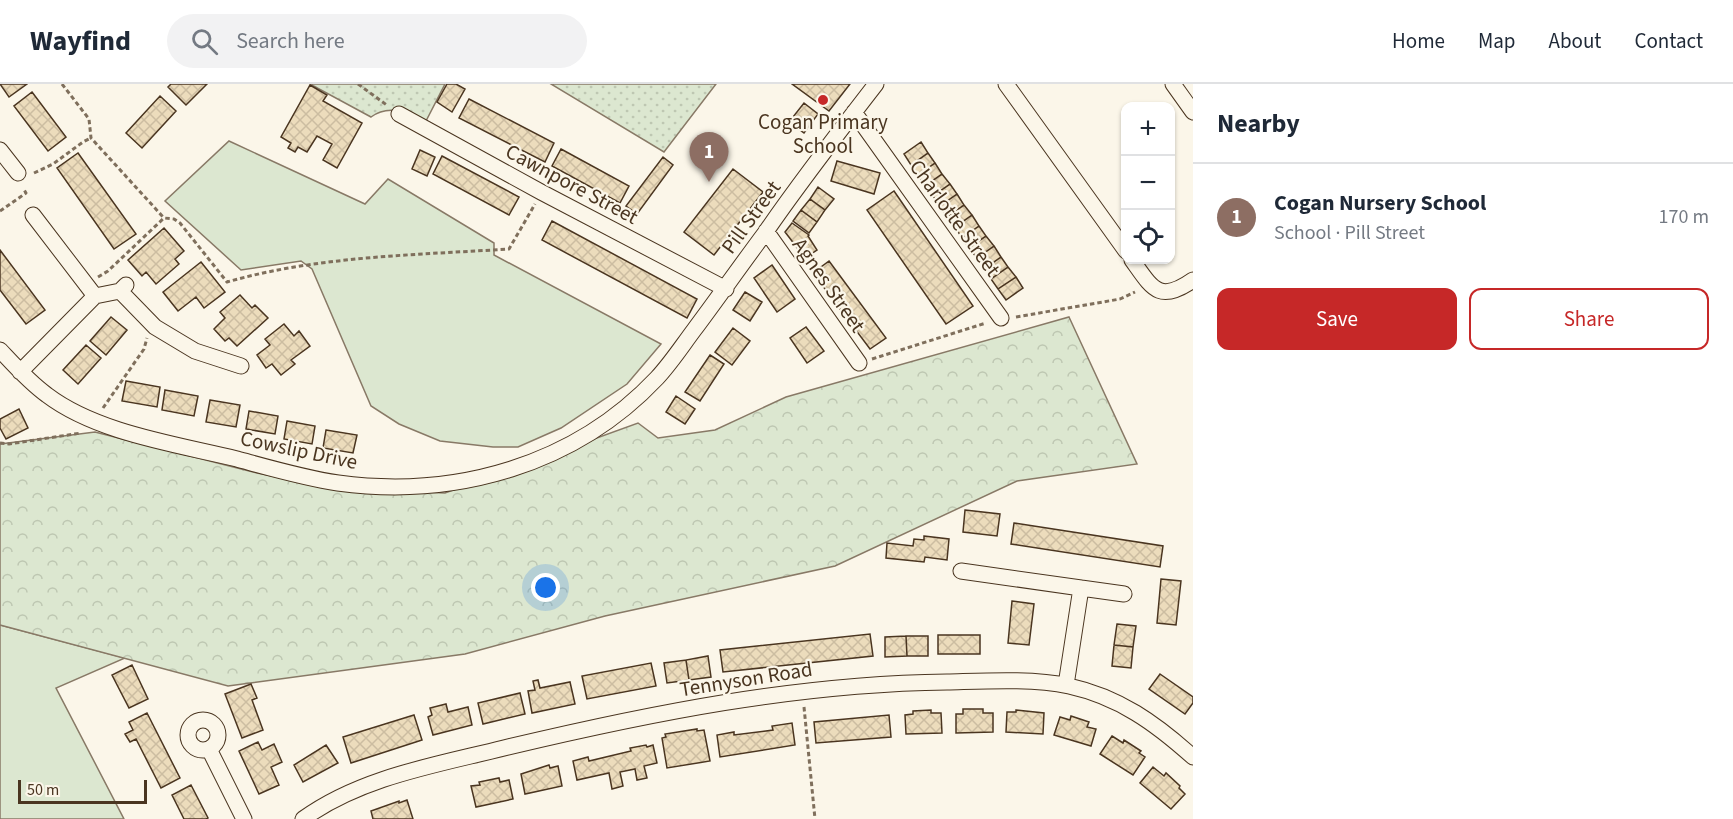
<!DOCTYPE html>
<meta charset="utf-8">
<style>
:root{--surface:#fff;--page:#f2f2f3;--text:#1f2937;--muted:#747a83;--line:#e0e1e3;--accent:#c62828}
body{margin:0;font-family:"Source Sans 3",sans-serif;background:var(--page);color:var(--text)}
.controls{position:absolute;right:18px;top:18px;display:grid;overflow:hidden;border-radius:12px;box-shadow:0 2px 4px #0004}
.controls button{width:54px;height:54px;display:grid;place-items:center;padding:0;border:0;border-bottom:2px solid var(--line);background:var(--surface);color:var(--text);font:30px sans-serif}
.scale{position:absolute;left:18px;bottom:15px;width:129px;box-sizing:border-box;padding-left:6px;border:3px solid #4a3520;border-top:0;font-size:16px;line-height:21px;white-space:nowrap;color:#4a3520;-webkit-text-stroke:4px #fbf6e9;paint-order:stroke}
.you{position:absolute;left:546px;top:504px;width:21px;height:21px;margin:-15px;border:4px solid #fff;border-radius:50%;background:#1a73e8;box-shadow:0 0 0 9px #1a73e833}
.badge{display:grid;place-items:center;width:39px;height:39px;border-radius:50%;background:var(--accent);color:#fff;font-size:20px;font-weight:700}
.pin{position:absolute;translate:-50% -50px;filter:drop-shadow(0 2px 3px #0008)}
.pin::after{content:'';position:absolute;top:32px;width:21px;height:18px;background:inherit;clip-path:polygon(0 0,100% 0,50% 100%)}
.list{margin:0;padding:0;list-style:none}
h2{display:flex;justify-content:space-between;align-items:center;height:78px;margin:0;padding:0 24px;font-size:26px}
h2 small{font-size:20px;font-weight:400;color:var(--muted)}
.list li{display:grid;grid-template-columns:39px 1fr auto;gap:18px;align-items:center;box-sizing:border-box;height:108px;padding:0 24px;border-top:2px solid var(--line)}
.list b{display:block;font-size:22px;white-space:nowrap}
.list p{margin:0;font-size:20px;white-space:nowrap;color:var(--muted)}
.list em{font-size:20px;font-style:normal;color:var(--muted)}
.actions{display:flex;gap:12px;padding:18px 24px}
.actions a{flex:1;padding:14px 0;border:2px solid var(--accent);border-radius:12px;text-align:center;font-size:21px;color:var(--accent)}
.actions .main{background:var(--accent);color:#fff}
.icon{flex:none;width:33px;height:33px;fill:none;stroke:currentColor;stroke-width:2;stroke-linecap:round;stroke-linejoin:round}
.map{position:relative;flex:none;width:1193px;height:735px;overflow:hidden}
header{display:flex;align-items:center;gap:36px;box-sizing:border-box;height:84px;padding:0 30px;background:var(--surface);border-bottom:2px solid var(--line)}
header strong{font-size:28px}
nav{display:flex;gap:33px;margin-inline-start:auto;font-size:21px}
.search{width:420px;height:54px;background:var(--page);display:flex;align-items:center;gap:15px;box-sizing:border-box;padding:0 21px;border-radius:33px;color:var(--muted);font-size:22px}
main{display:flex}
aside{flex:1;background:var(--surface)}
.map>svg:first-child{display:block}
</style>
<header>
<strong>Wayfind</strong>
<div class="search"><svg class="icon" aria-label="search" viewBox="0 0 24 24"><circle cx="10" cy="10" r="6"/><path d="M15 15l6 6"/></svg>Search here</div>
<nav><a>Home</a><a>Map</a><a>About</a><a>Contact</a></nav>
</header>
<main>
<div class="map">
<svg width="1193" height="735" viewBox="0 0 1193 735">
<defs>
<pattern id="forest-crowns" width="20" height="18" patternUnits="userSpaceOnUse" patternTransform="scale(1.5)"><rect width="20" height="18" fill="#dce7d0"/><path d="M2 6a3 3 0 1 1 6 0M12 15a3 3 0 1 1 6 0" fill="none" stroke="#bec7b2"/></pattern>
<pattern id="park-dots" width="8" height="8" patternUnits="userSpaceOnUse" patternTransform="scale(1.5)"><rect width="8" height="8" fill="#dce7d0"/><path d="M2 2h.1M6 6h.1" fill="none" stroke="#bec7b2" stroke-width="1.8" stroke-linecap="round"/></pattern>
<pattern id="building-cross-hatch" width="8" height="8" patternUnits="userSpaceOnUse" patternTransform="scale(1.5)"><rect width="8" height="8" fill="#ecdcbc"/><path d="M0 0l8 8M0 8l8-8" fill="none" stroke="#ccbda1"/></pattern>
</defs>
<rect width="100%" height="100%" fill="#fbf6e9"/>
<!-- green -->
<path fill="#dce7d0" stroke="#887966" stroke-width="1.5" d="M229,57L365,120L388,95L494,159V171L661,260L627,300L561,344L518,363H493L440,357L399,340L371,322L312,185L301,177L241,186L165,117Z
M0,541L125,574L56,604L124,735H0Z"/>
<!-- forest -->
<path fill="url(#forest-crowns)" stroke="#887966" stroke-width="1.5" d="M1069,233L1137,380L1017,397L835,482L605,532L465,570L228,602L0,541V360L95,348L257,389L331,404L445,409L638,339L658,354L715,346L786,313Z"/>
<!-- park -->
<path fill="url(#park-dots)" stroke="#887966" stroke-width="1.5" d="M310,0H445L426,37C408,28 388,20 371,33Z
M551,0H716L664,68Z"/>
<!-- building -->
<path fill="url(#building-cross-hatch)" stroke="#4a3520" stroke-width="1.5" d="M0,0H27L9,13Z
M171,0H207L186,21L168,3Z
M447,0H456L465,5L452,28L437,18Z
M792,0H850L829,27Z
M310,1L327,11L323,17L362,39L337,84L323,76L332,60L317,52L307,68L298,63L295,68L288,64L291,59L281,53Z
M32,8L66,53L48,67L14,22Z
M160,12L176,27L142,64L126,49Z
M469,15L554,59L545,78L459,34Z
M804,19L818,30L804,49L789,38Z
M921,58L928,69L911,81L904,70Z
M561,65L629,102L620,119L552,82Z
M420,66L435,73L427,92L412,85Z
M78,69L136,150L114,165L57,84Z
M928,69L935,79L918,91L911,81Z
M442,72L519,113L509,131L433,90Z
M663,73L673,81L637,130L626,122Z
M837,77L880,89L874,110L831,97Z
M935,79L942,90L925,102L918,91Z
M733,85L763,108L714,171L684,148Z
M942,90L950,100L933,112L925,102Z
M950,100L957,110L940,122L933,112Z
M818,103L834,115L825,126L810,115Z
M894,107L973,222L946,240L867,126Z
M957,110L964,121L947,133L940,122Z
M810,115L825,126L817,138L801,126Z
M964,121L972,131L955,143L947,133Z
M801,126L817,138L809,149L793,137Z
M972,131L979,142L962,154L955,143Z
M552,137L697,215L687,234L542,156Z
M792,139L809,151L808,152L817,166L805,174L785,148Z
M979,142L986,152L969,164L962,154Z
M164,144L184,167L175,175L179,180L156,200L146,188L142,192L128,176Z
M986,152L994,162L977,174L969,164Z
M994,162L1001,173L984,185L977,174Z
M0,166L45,226L26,240L0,206Z
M1001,173L1008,183L991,195L984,185Z
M829,177L886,254L870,265L813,189Z
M201,178L225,208L204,224L196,213L178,227L163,208Z
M772,181L795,215L777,228L754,194Z
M1008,183L1016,193L998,205L991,195Z
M1016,193L1023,204L1006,216L998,205Z
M745,208L762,218L750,237L733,226Z
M240,211L252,224L255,221L268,234L237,262L229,254L225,257L214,245L225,234L220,228Z
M111,233L127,246L106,271L90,257Z
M284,240L294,252L299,247L310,262L291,276L295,280L281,291L272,280L266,284L257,271L270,261L265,255Z
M806,243L824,267L807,279L790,254Z
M733,244L750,257L732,281L715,268Z
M86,261L101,274L78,300L63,286Z
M710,271L724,280L700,317L685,308Z
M126,297L160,303L157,323L122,317Z
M165,306L198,312L194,332L162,326Z
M676,312L695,325L685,340L666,328Z
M210,316L240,321L236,343L206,338Z
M19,325L28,344L6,355L0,344V335Z
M249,327L278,332L275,350L246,345Z
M287,337L315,342L312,360L284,355Z
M326,346L357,351L353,369L323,364Z
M965,426L1000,430L997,452L963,448Z
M1014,439L1163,462L1160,483L1011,460Z
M924,452L949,455L947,476L925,473L924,478L886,474L887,459L913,462L914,455L924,456Z
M1161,495L1181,497L1176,541L1157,539Z
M1012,517L1034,520L1029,561L1008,559Z
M1117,540L1136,542L1133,563L1114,561Z
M870,550L873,572L723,588L720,566Z
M938,551H980V570H938Z
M906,552L907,572L885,573V553Z
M906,552H928V572H907Z
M1114,561L1133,563L1131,584L1112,582Z
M708,572L711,593L689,596L686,576Z
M686,576L689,596L667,599L664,579Z
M651,579L656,602L587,615L582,592Z
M132,581L148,615L129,624L112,591Z
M1160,590L1193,613V619L1185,630L1149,605Z
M538,596L540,604L570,598L575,620L532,629L528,607L535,606L533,597Z
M251,600L257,614L252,616L263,646L242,654L225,610Z
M520,609L525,630L483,640L478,619Z
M446,620L448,628L468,623L472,641L433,651L428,633L432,631L430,624Z
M963,625H983V629H993V648L956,649V630H963Z
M931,626V629H941L942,649L906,650L905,631L913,630V627Z
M1016,626L1044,629L1043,650L1006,648L1007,628H1016Z
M147,629L180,694L161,704L136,655L130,658L125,650L133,646L129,638Z
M414,631L422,656L351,679L343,653Z
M889,631L891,653L816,659L814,638Z
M1071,632L1089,638L1087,643L1096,645L1091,662L1054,651L1060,633L1070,636Z
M792,639L795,661L720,673L717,651L734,648V651L773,646L772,642Z
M697,645V647L704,646L710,677L667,684L662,654L666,653L665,650Z
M1112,652L1123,659L1124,656L1141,667L1139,669L1145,673L1133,691L1100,670Z
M258,658L262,666L274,660L282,678L271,683L279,701L259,710L239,667Z
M326,661L338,679L303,698L294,681Z
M646,661L647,663L653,661L657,679L644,682L647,694L637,696L635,685L620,688L623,702L612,705L609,689L577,696L573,677L588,673L589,677L631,667L630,664Z
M549,681L550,684L558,682L562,702L525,710L521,690Z
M1153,683L1164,692L1166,689L1180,702L1179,704L1185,710L1171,725L1140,699Z
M499,694L500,698L509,696L513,715L476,723L471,702L480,701L479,698Z
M191,701L208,734L206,735H184L172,711Z
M407,716L413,735H373L371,727L399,717V719Z"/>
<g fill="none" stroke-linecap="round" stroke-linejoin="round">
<defs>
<path id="minor" d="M1006,0L1126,167
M1173,0L1193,28
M854,28L1001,234
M399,30L541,108L726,205
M0,66L18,89
M33,131L95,212
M766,147L859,279
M1132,176C1152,204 1159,220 1193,196
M120,207L155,243L195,267L241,282
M0,266C15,282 29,298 47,311C97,349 176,360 237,375C270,384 304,394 338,399C456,415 575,381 657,294C671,279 682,262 694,246C718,214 741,181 765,149C800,98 838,49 876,0
M20,288L95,212L120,207L126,201
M961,487L1081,504
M1066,601L1081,504L1124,510
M188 651a15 15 0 1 1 30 0a15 15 0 1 1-30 0Z
M209,665L244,735
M303,735C361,693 436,681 504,664C651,629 796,600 947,598C985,597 1032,594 1069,602C1119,613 1155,639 1193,673"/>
</defs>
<!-- minor casing -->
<use href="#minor" stroke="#4a3520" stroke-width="17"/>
<!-- path -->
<path stroke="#7f6f5c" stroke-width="3" stroke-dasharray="4.5 3" stroke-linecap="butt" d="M62,0L89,35L91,54L164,134
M358,0L388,22
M34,89L53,80L83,58L91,54
M0,127L26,109L23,104
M98,193L108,187L164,134L174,135L180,139L227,198C318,172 415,171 509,165L535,120
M1016,233L1120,215L1135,208
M872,275L986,239
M103,324L144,265L147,254
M0,359L9,360L81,349
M804,623L815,735"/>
<!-- minor -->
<use href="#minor" stroke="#fbf6e9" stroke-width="15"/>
</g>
<!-- markers -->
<circle fill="#c62828" stroke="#fbf6e9" stroke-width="2" cx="823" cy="16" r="6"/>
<g text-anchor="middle" stroke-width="4.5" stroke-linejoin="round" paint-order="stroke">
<!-- poi labels -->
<g font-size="21" fill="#4a3520" stroke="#fbf6e9">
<text x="823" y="45">Cogan Primary<tspan x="823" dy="24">School</tspan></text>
</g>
<!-- street labels -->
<g font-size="21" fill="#4a3520" stroke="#fbf6e9">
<text transform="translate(572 100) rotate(28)" y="7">Cawnpore Street</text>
<text transform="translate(751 133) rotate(-54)" y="7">Pill Street</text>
<text transform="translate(955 134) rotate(54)" y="7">Charlotte Street</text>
<text transform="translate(829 201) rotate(55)" y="7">Agnes Street</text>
<text transform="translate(299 366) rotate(12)" y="7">Cowslip Drive</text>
<text transform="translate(746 595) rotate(-9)" y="7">Tennyson Road</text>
</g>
</g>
</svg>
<div class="controls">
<button>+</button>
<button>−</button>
<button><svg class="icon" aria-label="locate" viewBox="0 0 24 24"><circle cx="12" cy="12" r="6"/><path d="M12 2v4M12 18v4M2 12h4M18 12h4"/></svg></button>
</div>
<div class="scale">50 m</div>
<div class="you"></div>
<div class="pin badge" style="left:709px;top:98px;background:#8d6e63">1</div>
</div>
<aside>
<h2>Nearby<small></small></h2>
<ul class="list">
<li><span class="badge" style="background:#8d6e63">1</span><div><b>Cogan Nursery School</b><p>School · Pill Street</p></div><em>170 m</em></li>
</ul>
<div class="actions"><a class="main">Save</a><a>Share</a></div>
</aside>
</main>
